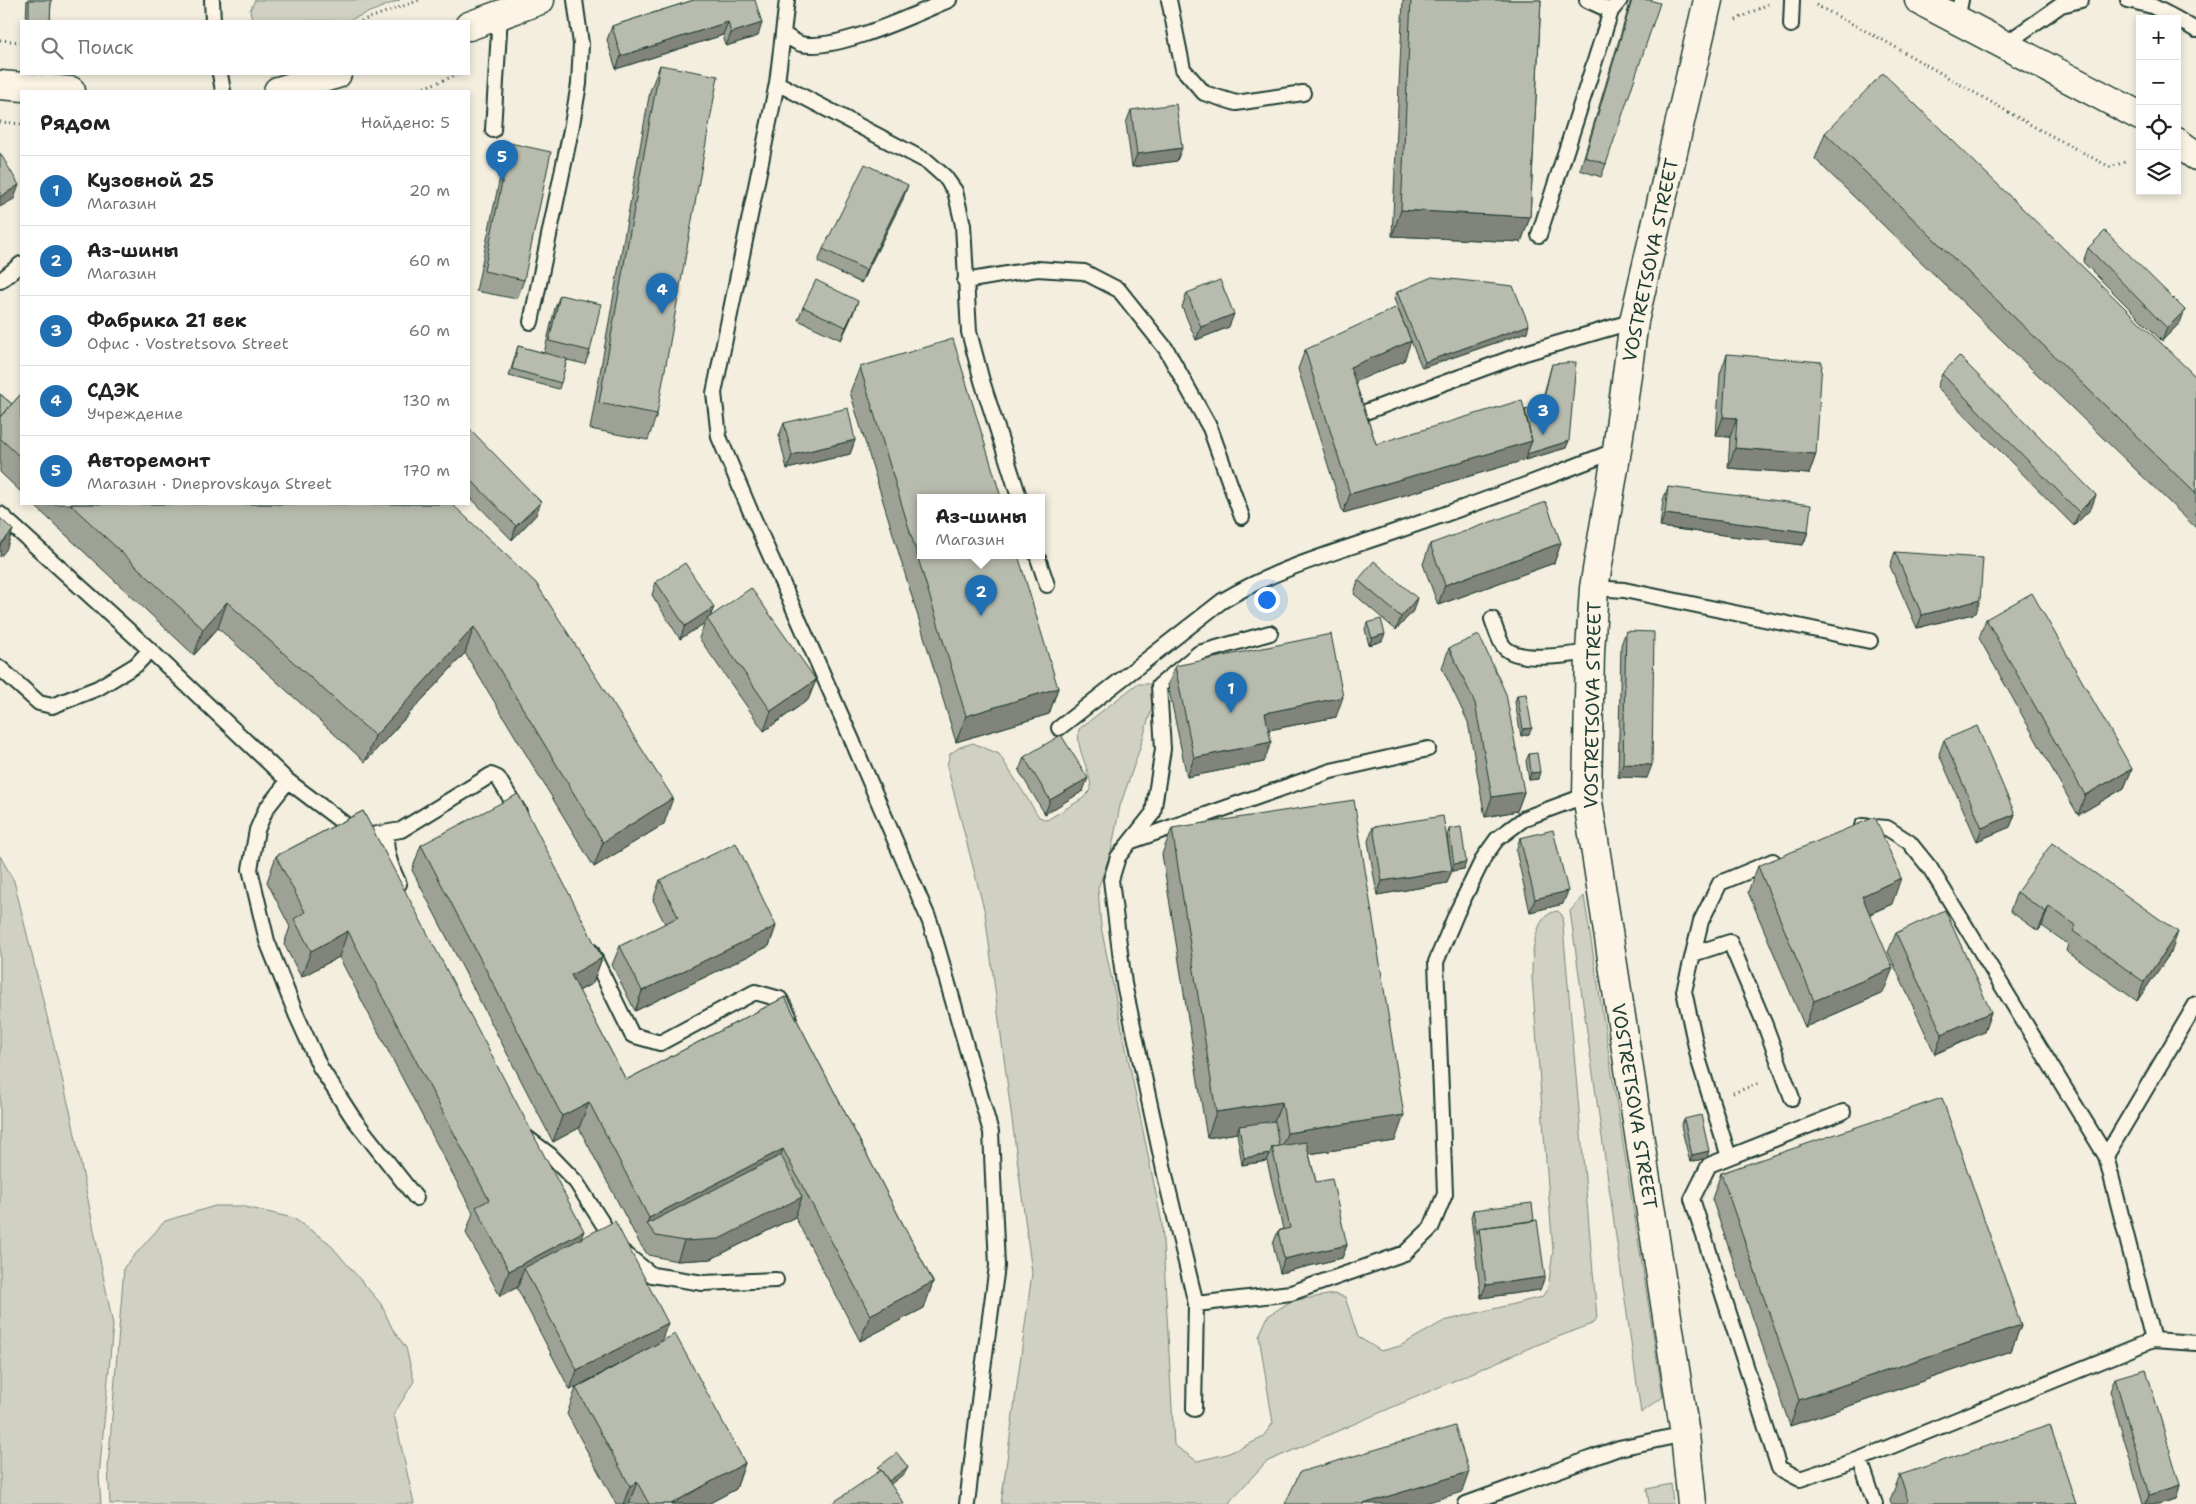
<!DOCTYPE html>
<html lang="ru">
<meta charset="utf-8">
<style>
:root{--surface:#fff;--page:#f6f6f6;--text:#222;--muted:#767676;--line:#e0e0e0;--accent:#1f6fb2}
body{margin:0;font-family:"Shantell Sans",sans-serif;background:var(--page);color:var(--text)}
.controls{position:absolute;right:15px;top:15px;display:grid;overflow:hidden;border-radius:0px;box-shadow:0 2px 8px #0003}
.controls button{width:45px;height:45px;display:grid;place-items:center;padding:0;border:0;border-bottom:1px solid var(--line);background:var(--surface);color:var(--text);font:25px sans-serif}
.you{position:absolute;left:1266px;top:599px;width:18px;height:18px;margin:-12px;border:4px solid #fff;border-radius:50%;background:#1a73e8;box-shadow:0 0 0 8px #1a73e833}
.badge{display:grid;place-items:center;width:32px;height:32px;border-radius:50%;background:var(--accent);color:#fff;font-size:16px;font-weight:700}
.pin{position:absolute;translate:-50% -41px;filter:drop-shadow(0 1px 2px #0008)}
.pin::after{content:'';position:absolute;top:26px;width:18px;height:15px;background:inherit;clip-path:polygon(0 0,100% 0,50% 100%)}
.popup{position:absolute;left:917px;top:494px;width:128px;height:65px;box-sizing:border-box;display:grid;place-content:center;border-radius:0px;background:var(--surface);filter:drop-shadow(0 1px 4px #0005);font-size:16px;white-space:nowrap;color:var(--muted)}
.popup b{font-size:19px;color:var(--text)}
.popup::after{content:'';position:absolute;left:50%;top:100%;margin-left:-10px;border:10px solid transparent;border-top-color:var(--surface)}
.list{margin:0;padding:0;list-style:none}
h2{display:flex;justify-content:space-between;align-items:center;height:65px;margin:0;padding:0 20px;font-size:21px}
h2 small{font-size:16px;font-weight:400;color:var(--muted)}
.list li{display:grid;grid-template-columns:32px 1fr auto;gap:15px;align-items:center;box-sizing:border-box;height:70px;padding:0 20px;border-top:1px solid var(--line)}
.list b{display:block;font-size:19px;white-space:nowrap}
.list p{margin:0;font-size:16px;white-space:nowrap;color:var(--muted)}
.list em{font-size:16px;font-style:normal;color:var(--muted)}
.icon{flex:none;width:28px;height:28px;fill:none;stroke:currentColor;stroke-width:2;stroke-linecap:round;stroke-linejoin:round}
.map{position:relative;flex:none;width:2196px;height:1504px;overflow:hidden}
.search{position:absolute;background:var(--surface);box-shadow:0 2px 8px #0003;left:20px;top:20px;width:450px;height:55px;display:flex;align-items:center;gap:12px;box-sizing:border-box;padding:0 18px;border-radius:0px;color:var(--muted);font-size:19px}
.panel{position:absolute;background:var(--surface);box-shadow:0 2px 8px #0003;left:20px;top:90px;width:450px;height:415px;border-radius:0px}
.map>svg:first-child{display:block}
</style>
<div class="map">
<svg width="2196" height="1504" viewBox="0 0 2196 1504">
<rect width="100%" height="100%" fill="#f3eede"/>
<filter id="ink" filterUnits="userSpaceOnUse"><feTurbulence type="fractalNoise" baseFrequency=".02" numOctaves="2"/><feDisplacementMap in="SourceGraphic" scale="10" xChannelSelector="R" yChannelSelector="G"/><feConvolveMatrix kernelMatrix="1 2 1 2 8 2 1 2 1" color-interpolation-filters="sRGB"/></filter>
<g filter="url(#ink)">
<!-- green -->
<path fill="#d0d1c2" stroke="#78877b" d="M255,0H400L347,21H252L250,10Z
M1137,684H1150L1155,697L1140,748L1120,806L1111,852L1098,888L1101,927L1162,1223L1174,1445L1197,1461L1227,1454L1262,1438L1273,1423L1259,1336L1268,1316L1291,1301L1334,1294L1345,1297L1358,1337L1381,1351L1400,1346L1444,1321L1542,1297L1548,1288L1553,1251L1532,978C1532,960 1532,913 1558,911L1562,915L1597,1318L1592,1324L1534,1346L1266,1462L1231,1500L1229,1504H1001L1032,1273L985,913L947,766L950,754L960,747L973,743L999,754L1039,817L1047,820L1082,799L1091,790C1091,770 1075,749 1079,729Z
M0,856L14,881L71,1115L113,1325L99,1477L101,1504H0Z
M1584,896L1663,1397L1641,1413L1570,911Z
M215,1206H241L293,1218L328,1242L381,1304L392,1328L406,1348L414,1381L394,1414L414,1504H110L108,1467L124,1267L165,1221Z
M1671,1484L1673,1504H1649L1647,1489Z"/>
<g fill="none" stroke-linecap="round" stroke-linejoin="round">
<defs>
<path id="lane" d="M212,0L213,21
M787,0L777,83L714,393L719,437L749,508L852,740L930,922L991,1132L997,1266L982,1376L967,1504
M1169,0L1183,69L1204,93L1236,103L1303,93
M1587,0L1611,11
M2128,0L2152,6L2177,19
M2177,19L2196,30
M1957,20L1961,0
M1791,25L1792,0
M783,34C788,37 795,42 801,44C836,52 915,14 949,0
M2005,44L2061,5L2081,0
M220,74L223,91
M777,83L928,162L945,177L955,191L963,225L969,332L982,381L1019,497
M493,130L500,15
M1539,235L1611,11L1620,0
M0,281L21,264
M965,281L1037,269L1084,272L1119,290L1166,349L1210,428L1242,517
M531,322L571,130L579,84L581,44L575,0
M1368,411L1525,353L1634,321
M0,514L150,650L288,781L354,831L372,835L401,830L491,775L498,778L519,812
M1037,555L1047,585
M1594,588L1624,590L1870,641
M1492,619C1495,627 1499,642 1505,648C1521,663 1569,655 1590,652
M0,668L39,703L52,706L98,688L136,665L150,650
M1059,728L1222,601C1275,569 1333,553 1391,533C1467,507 1543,479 1617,450
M288,781L266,809L257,830L250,869L267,941L296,1014L320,1067L353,1118L416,1198
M1862,826L1887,828L1909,842L1930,868L2106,1156L2153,1340
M386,834C385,851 391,868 399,884
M1132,841L1331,771L1428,749
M591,951L632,1035L660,1043L755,992L780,999L789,1016
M1693,954L1730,942L1765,1025L1792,1098
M1843,1112L1709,1165L1692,1199L1779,1468L1800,1479L1860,1459
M526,1137L550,1155L576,1182L619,1249L652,1275L703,1283L776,1280
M2106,1156L2196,1004
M1729,1157L1699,1061L1684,991L1701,921L1720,883L1773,861
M1196,1304L1167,1184L1124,984L1111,880L1118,857L1153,813L1163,749L1159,686L1199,653L1270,633
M1194,1409L1196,1304L1291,1293L1405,1253L1431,1228L1445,1194L1436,962L1457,912L1484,857L1497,839L1525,818L1587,795
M1466,1504L1619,1448L1685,1434
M1875,1504L1860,1459L2153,1340L2196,1343"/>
<path id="street" d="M1692,1504L1685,1434L1587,795L1590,652L1594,588L1617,450L1634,321L1708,0"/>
<path id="secondary" d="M1919,0L2140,116
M469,26L540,0
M0,85L71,91
M278,91L337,74
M2177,142L2196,156"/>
</defs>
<!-- lane casing -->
<use href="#lane" stroke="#1f3d34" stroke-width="18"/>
<!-- street casing -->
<use href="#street" stroke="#1f3d34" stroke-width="31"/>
<!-- secondary casing -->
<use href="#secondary" stroke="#1f3d34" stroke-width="31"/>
<!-- path -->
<path stroke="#1f3d34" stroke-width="3" stroke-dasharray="1 4" stroke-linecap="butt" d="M1816,5L1881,39L2031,125L2110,167L2128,161
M1736,20L1768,4
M361,21L420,0
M0,40L21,42
M415,91L459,74
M0,122L21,124
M1733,1093L1760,1083"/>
<!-- lane -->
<use href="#lane" stroke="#fcf5e5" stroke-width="14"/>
<!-- street -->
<use href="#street" stroke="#fcf5e5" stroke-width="28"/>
<!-- secondary -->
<use href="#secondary" stroke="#fcf5e5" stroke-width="28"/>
</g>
<!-- wall -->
<path fill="#9ea296" stroke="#1f3d34" d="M27,0H51L50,21H26Z
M694,0L758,36L726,46L723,35L616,69L607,40L612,26Z
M1403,0H1541L1530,217L1521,242L1392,236Z
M1631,0L1606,164L1601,177L1580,170Z
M660,65L657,414L648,440L590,429L650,91Z
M1131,110L1177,161L1132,167L1126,123Z
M1825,133L2196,377V528L1815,159Z
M510,143L524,280L517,299L476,291L503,163Z
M903,199L861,283L818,262L823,249Z
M2088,248L2180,323L2162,341L2083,262Z
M1397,292L1527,332L1422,368L1394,299Z
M1187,293L1229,327L1196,340L1182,307Z
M560,295L590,351L585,364L567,360L559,389L509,376L518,346L544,353L555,308Z
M803,307L853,314L841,340L798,320Z
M1305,350L1404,361L1355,381L1376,444L1525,410L1541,405L1552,364L1566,448L1343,513L1298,369Z
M1727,354L1816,454L1809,474L1728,468L1730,437L1716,436L1720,374Z
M860,367L1058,688L1049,714L956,742L850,392Z
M1942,374L2091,509L2074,526L1937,387Z
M0,394L12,404L21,394V492L0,472Z
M784,423L855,440L850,454L787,469L779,436Z
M469,428L536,515L512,540L469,496Z
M1668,487L1808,532L1803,545L1660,527L1663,500Z
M33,504H452L664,824L594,867L465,653L365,762L218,628L194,655Z
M1561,543L1554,563L1438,605L1423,564L1430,544Z
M1895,552L1976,613L1917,628L1890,566Z
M1358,580L1413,611L1396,630L1354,594Z
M656,582L714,607L710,616L816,680L808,700L764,731L699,638L705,623L680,639L652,595Z
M1986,619L2132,769L2124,788L2078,815L1979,638Z
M1367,623L1382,641L1369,645L1365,629Z
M1626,631L1647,778L1618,777L1621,645Z
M1449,648L1524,792L1517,811L1485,817L1468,722L1442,668Z
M1175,666L1336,717L1269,730L1264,762L1187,777L1168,685Z
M1517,695L1529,734L1521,736L1515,702Z
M1944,740L2015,814L2010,827L1977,841L1939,754Z
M1529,754L1538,779L1529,780L1526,761Z
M1024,757L1083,791L1045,814L1019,771Z
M363,811L581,1239L661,1342L745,1463L736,1489L708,1504H616L567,1414L576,1388L649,1349L570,1390L517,1288L518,1287L500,1296L466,1233L473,1213L339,957L301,977L284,944L290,927L267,882L276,856Z
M1373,827L1452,870L1447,883L1377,895L1368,841Z
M1172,828L1395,1141L1309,1154L1316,1182L1347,1245L1342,1258L1280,1273L1273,1244L1278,1231L1283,1229L1267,1161L1242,1165L1237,1133L1207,1138L1162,854Z
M1449,829L1464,869L1452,871L1447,836Z
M1520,838L1563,904L1530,912L1516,851Z
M421,845L602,958L593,983L579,991L626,1080L785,997L933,1282L924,1308L860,1341L795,1217L711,1259L677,1261L648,1255L640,1244L579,1128L553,1142L412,870Z
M1758,866L1892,904L1870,914L1883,993L1805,1027L1748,892Z
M660,880L776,926L769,946L635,1011L612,965L620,946L665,924L653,900Z
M2017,892L2171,952L2137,1001L2066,951L2068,944L2042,926L2038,931L2010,911Z
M1896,933L1991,1012L1984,1032L1935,1054L1888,952Z
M1684,1119L1707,1158L1690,1162L1681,1126Z
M1721,1173L2021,1325L2011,1351L1790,1426L1712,1199Z
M1473,1210L1534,1221L1540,1290L1481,1298L1471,1217Z
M2115,1378L2180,1485L2176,1499L2158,1504H2143L2110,1391Z
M1900,1475L2076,1504H1891L1890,1500Z"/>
<!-- shaded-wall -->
<path fill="#81847a" stroke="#1f3d34" d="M728,22L723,35L616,69L621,56Z
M762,23L758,36L726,46L731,33Z
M1182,148L1177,161L1132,167L1137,154Z
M19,185L14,199L0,207V197Z
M908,185L903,199L861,283L866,270Z
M1401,210L1530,217L1521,242L1392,236Z
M858,301L853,314L841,340L846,327Z
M2185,310L2180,323L2162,341L2167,328Z
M1234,314L1229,327L1196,340L1201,327Z
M1529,325L1527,332L1422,368L1425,362Z
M1411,341L1404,361L1343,387L1350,367Z
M1723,417L1737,418L1730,437L1716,436Z
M855,440L850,454L787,469L792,455Z
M1532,441L1525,460L1343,513L1350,494Z
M1569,441L1566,448L1525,460L1527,454Z
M1735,448L1816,454L1809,474L1728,468Z
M2096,495L2091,509L2074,526L2079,512Z
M541,502L536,515L512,540L516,526Z
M1665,514L1808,532L1803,545L1660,527Z
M13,530L6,550L0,557V545Z
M1561,543L1554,563L1438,605L1445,585Z
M1417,598L1413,611L1396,630L1401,617Z
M1980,600L1976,613L1917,628L1922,615Z
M227,602L218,628L194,655L203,629Z
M714,607L709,620L707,619L705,623L680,639L685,626Z
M474,627L465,653L365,762L375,736Z
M1385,634L1382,641L1369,645L1372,638Z
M816,680L808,700L764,731L771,711Z
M1058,688L1049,714L956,742L966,716Z
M1343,697L1336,717L1258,732L1265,713Z
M1532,728L1529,734L1521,736L1523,729Z
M1271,742L1264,762L1187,777L1194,758Z
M1623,764L1652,765L1647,778L1618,777Z
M2132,769L2124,788L2078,815L2085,795Z
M1540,772L1538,779L1529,780L1531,773Z
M1088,778L1083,791L1045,814L1050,800Z
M1524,792L1517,811L1485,817L1492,797Z
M673,798L664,824L594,867L603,842Z
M2015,814L2010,827L1977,841L1982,828Z
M1466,862L1464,869L1452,871L1454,864Z
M1452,870L1447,883L1377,895L1382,881Z
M1901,878L1892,904L1852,921L1862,896Z
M1568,891L1563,904L1530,912L1535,899Z
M2049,906L2042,926L2038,931L2046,912Z
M776,926L769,946L635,1011L642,991Z
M348,931L339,957L301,977L311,951Z
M2178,932L2171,952L2137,1001L2144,982Z
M602,958L593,983L562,1000L571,975Z
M1893,968L1883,993L1805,1027L1814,1001Z
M1991,1012L1984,1032L1935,1054L1942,1034Z
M589,1102L579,1128L553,1142L562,1116Z
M1282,1102L1272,1127L1239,1126L1237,1133L1207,1138L1216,1112Z
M1404,1115L1395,1141L1275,1159L1280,1152L1287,1133Z
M783,1149L773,1175L647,1224L649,1218Z
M1709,1151L1707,1158L1690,1162L1692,1155Z
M1270,1154L1267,1161L1242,1165L1244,1158Z
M802,1197L795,1217L711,1259L677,1261L684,1241Z
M584,1231L574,1257L524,1268L518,1287L500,1296L509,1271Z
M1347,1245L1342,1258L1280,1273L1284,1259Z
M1545,1277L1540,1290L1481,1298L1486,1285Z
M933,1282L924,1308L860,1341L870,1315Z
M668,1323L661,1342L570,1390L577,1370Z
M2021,1325L2011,1351L1790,1426L1799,1400Z
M745,1463L736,1489L708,1504H671Z
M908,1467L905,1473L886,1488L888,1481Z
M1469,1472L1462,1492L1422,1504H1363Z
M637,1482L629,1504H623L630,1486Z
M2180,1485L2176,1499L2158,1504H2146L2149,1495Z"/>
<!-- building -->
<path fill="#b8bcae" stroke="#1f3d34" d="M29,0H51L50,21L29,20Z
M694,0H755L762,23L731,33L728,22L621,56L612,26Z
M1411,0H1541L1530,217L1401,210Z
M1632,0H1649L1660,3L1606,164L1585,157Z
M660,65L718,76L657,414L599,403Z
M1883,73L2196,377V494L1825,133Z
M1176,104L1182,148L1137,154L1131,110Z
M510,143L551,152L524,280L484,271Z
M0,153L19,185L0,197Z
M865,164L908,185L866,270L823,249Z
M2105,231L2185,310L2167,328L2088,248Z
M1432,277L1513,286L1529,325L1425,362L1397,292Z
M816,280L858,301L846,327L803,307Z
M1220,280L1234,314L1201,327L1187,293Z
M560,295L601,304L590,351L549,341Z
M1397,307L1411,341L1350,367L1376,444L1522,400L1532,441L1350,494L1305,350Z
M953,339L1001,497H921V555H1018L1058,688L966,716L860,367Z
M518,346L567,359L561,383L512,369Z
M1727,354L1822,362L1816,454L1735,448L1737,418L1723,417Z
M1959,356L2096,495L2079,512L1942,374Z
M1576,362L1569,441L1527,454L1532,441L1525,410L1542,405L1552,364Z
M0,394L12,404L0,417Z
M21,394V458L0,438V417Z
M848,408L855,440L792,455L784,423Z
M469,428L541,502L516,526L469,478Z
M1668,487L1811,505L1808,532L1665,514Z
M1546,502L1561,543L1445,585L1430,544Z
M70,504H452L536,583L673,798L603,842L474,627L375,736L227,602L203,629Z
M0,518L13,530L0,545Z
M1895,552L1983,558L1980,600L1922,615Z
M1374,561L1417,598L1401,617L1358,580Z
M685,563L714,607L685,626L656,582Z
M751,588L816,680L771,711L707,619Z
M2032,593L2132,769L2085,795L1986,619Z
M1381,619L1385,634L1372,638L1367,623Z
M1626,631L1654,632L1652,765L1623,764Z
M1331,634L1343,697L1265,713L1271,742L1194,758L1175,666Z
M1479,635L1506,694L1524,792L1492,797L1475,703L1449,648Z
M1526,694L1532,728L1523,729L1517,695Z
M1977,726L2015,814L1982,828L1944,740Z
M1061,735L1088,778L1050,800L1024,757Z
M1537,753L1540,772L1531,773L1529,754Z
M518,794L602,958L571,975L626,1080L785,997L933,1282L870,1315L783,1149L649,1218L589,1102L562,1116L421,845Z
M1354,800L1404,1115L1287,1133L1282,1102L1216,1112L1172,828Z
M363,811L584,1231L509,1271L476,1207L489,1200L348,931L311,951L294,919L305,912L276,856Z
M1443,816L1452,870L1382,881L1373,827Z
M1875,817L1901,878L1862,896L1893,968L1814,1001L1758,866Z
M1461,827L1466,862L1454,864L1449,829Z
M1553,830L1568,891L1535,899L1520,838Z
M736,843L776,926L642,991L620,946L678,917L660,880Z
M2052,843L2178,932L2144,982L2073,931L2076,926L2049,906L2046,912L2017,892Z
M1945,910L1991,1012L1942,1034L1896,933Z
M1942,1098L2021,1325L1799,1400L1721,1173Z
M1701,1115L1709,1151L1692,1155L1684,1119Z
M1275,1121L1279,1146L1272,1147L1270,1154L1244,1158L1239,1126Z
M1306,1142L1316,1182L1332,1179L1347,1245L1284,1259L1278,1231L1290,1228L1272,1147Z
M781,1155L802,1197L719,1239L684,1241L656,1236L647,1224Z
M1532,1203L1534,1221L1479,1228L1477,1234L1473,1210Z
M1537,1220L1545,1277L1486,1285L1479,1228Z
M615,1221L668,1323L577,1370L524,1268Z
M675,1334L745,1463L671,1504H649L637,1482L630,1486L576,1388Z
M2146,1369L2180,1485L2149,1495L2115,1378Z
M2050,1425L2076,1504H1909L1900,1475Z
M1455,1426L1469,1472L1363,1504H1285L1300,1472Z
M897,1453L908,1467L889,1481L881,1470H880L877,1468Z
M881,1470L904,1504H831Z"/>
</g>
<g text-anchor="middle" stroke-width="5" stroke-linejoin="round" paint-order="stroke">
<!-- street labels -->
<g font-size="19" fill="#1f3d34" stroke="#fcf5e5">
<text transform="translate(1650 260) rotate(-78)" y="7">VOSTRETSOVA STREET</text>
<text transform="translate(1592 705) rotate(-89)" y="7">VOSTRETSOVA STREET</text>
<text transform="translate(1635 1106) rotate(81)" y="7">VOSTRETSOVA STREET</text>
</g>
</g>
</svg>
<div class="controls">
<button>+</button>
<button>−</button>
<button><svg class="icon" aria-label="locate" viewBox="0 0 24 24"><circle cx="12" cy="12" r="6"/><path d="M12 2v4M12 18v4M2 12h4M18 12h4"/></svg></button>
<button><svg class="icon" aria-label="layers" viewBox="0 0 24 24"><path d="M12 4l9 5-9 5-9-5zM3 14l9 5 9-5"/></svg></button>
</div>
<div class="you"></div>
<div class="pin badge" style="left:1231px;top:713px">1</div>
<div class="pin badge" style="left:981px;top:616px">2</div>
<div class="popup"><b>Аз-шины</b>Магазин</div>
<div class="pin badge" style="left:1543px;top:435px">3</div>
<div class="pin badge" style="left:662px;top:314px">4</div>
<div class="pin badge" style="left:502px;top:181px">5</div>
<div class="search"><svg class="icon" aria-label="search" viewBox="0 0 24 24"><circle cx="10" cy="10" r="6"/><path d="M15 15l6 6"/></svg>Поиск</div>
<section class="panel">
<h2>Рядом<small>Найдено: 5</small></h2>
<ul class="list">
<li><span class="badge">1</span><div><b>Кузовной 25</b><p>Магазин</p></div><em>20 m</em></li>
<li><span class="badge">2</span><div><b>Аз-шины</b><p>Магазин</p></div><em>60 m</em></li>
<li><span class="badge">3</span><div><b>Фабрика 21 век</b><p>Офис · Vostretsova Street</p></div><em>60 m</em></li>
<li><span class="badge">4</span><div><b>СДЭК</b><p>Учреждение</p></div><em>130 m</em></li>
<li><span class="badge">5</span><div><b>Авторемонт</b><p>Магазин · Dneprovskaya Street</p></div><em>170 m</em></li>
</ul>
</section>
</div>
